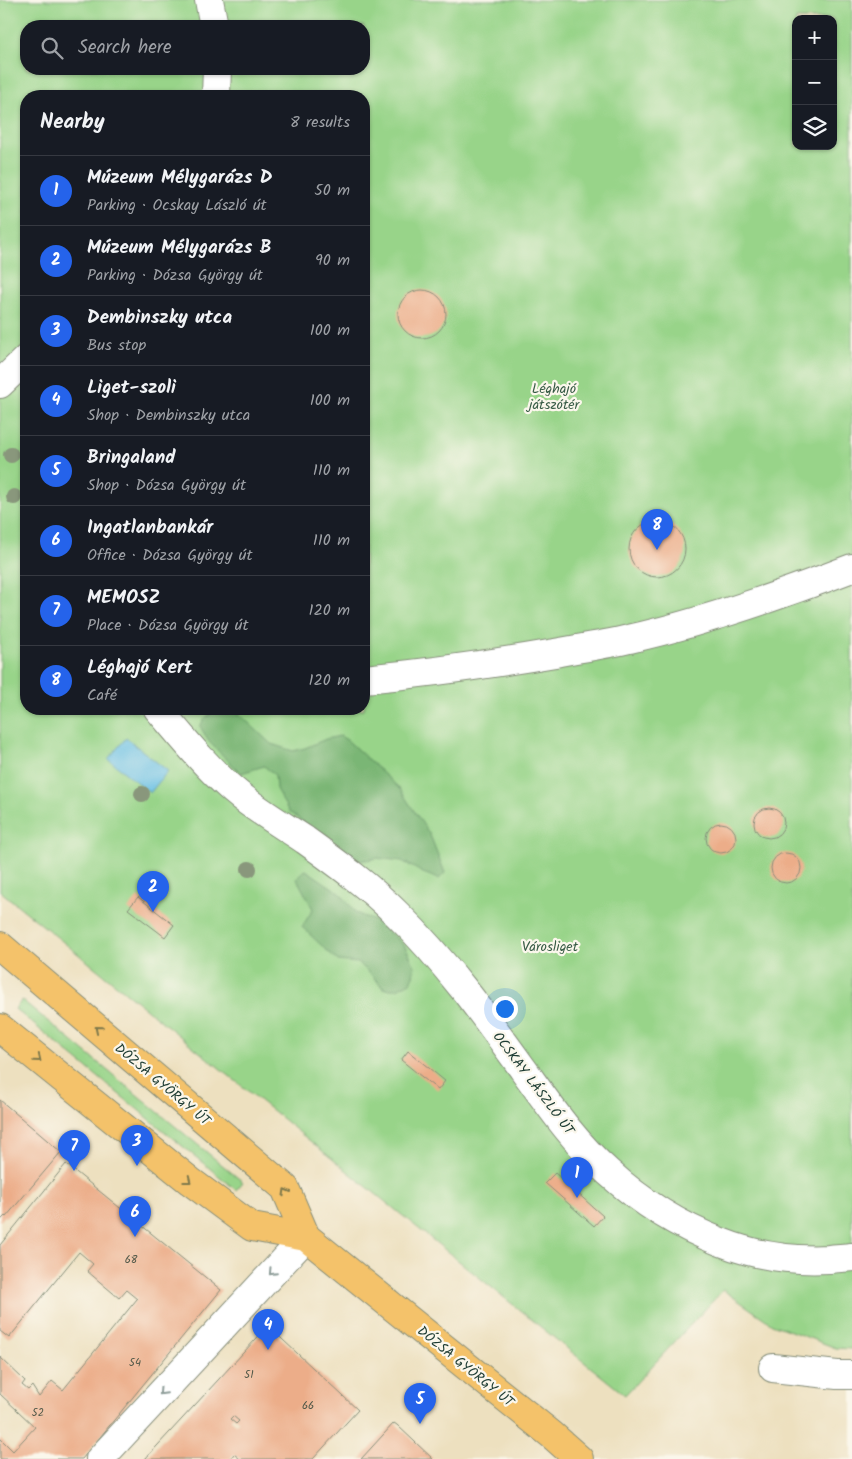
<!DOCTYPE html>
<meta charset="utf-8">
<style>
:root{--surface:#171b24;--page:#20242c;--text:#f1f3f6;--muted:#9ea1a6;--line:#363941;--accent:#2563eb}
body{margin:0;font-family:Kalam,sans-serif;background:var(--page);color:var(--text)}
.controls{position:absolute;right:15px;top:15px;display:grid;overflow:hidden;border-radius:10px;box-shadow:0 1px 4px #0004}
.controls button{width:45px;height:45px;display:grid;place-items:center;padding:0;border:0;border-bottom:1px solid var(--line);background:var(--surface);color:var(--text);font:25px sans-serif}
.you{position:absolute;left:504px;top:1008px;width:18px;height:18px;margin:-12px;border:4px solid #fff;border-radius:50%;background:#1a73e8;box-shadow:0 0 0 8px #1a73e833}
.badge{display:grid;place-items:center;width:32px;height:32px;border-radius:50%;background:var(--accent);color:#fff;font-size:16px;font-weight:700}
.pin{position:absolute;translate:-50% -41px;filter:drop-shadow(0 1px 2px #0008)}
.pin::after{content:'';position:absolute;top:26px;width:18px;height:15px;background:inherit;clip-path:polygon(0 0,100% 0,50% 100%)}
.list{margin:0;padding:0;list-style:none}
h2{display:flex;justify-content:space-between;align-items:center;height:65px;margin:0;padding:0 20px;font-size:21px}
h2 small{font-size:16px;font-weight:400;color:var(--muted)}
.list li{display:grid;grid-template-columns:32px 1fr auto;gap:15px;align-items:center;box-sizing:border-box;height:70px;padding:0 20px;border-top:1px solid var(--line)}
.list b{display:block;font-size:19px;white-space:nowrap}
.list p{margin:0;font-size:16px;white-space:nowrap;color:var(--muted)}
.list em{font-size:16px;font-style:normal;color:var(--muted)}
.icon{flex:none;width:28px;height:28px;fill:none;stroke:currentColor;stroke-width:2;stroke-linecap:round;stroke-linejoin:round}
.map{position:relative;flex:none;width:852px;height:1459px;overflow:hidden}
.search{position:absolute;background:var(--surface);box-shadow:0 1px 4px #0004;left:20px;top:20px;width:350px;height:55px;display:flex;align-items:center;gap:12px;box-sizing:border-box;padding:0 18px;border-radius:20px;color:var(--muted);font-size:19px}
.panel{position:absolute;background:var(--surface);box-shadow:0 1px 4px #0004;left:20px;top:90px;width:350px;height:625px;border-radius:20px}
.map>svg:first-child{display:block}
</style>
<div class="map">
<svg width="852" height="1459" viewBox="0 0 852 1459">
<rect width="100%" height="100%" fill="#fbf7ec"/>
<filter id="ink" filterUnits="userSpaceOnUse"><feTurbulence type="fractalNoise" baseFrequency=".02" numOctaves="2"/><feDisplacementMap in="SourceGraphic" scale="10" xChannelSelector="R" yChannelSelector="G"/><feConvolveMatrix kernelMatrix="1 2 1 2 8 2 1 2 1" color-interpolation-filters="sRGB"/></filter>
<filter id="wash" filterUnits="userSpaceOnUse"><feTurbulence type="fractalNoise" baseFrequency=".0096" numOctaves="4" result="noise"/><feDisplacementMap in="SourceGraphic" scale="20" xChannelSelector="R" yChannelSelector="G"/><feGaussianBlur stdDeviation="1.12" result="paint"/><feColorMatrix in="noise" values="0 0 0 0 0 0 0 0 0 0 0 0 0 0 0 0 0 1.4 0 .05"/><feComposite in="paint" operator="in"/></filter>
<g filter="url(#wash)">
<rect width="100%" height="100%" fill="#ede0bf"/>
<!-- green -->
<path fill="#98d489" stroke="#5c885e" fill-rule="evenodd" d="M0,0H852V1349L836,1348L772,1324L723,1290L625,1395L0,891ZM796,19H833V146H796ZM26,26H364V69H26ZM26,96H364V709H26Z
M22,1000L243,1182L236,1190L15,1009Z"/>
<!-- forest -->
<path fill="#7ab675" stroke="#4c7a54" d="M227,709H234L271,744L293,751L305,748L326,739L340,736L347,740L399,788L430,835L445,873L439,879L423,873L402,861L377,858L360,861L289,812L276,789L275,775L264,766L241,773L209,742L200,726C208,713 212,711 227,709Z
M306,870L340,893L356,913L377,922L404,945L415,966L412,981L397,989H385L359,963L338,961L302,927L313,909L297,879L302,872Z"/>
<!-- water -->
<path fill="#67bfe4" stroke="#437e8c" d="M126,738L168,771L150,793L108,759Z"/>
<g id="blocks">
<!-- building -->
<path fill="#ecad89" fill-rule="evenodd" d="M398 314a24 24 0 1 1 48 0a24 24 0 1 1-48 0Z
M629 549a28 28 0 1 1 56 0a28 28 0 1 1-56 0Z
M754 823a15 15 0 1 1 30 0a15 15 0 1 1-30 0Z
M706 838a15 15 0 1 1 30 0a15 15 0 1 1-30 0Z
M771 868a15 15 0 1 1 30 0a15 15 0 1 1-30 0Z
M138,897L174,925L165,937L128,909Z
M408,1051L445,1081L438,1090L401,1060Z
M0,1100L61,1152L6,1217L5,1216L0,1221Z
M66,1164L221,1290L82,1459H0V1438L13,1451L35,1427L0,1394V1357L25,1381L22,1385L28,1390L32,1386L39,1397L52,1381L63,1390L137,1299L126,1290L119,1298L87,1271L93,1264L79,1252L9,1338L0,1331V1245Z
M555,1173L603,1216L594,1226L545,1183Z
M268,1326L358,1410L313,1459H240L234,1454L230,1459H145ZM233,1416L239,1421L236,1424L230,1419Z
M394,1423L397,1425L433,1459H361Z"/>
</g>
</g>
<g filter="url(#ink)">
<use href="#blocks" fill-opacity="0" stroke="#868e7a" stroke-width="1"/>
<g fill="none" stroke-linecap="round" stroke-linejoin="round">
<defs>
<path id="minor" d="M209,0L214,26
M216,96L217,69
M0,384L26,359
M364,679C428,673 491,664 555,653C579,648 605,645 629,639C705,622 779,596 852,568
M158,709C182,737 205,766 233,790C255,809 281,824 305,840C337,863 370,887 398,915C446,962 484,1015 523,1069C549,1105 574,1142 608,1172C641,1202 679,1226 721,1242C756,1256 792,1261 829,1259C837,1258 844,1258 852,1257
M773,1368L837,1375H852
M100,1459L306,1237"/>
<path id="major" d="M0,946L285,1188L306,1237L552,1435L579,1459
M0,1028L190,1181L252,1227L306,1237"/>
</defs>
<!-- minor casing -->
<use href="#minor" stroke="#868e7a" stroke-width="30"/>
<!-- major casing -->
<use href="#major" stroke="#868e7a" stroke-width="30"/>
<!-- minor -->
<use href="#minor" stroke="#fff" stroke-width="28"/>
<!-- major -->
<use href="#major" stroke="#f4c26a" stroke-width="28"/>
</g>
<!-- trees -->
<g fill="#89977c">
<circle cx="11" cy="455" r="8"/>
<circle cx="14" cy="497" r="8"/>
<circle cx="142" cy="794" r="8"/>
<circle cx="249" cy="869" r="8"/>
</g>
<!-- one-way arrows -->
<defs><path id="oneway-chevron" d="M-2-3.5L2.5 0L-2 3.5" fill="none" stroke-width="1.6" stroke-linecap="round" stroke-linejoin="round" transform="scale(1.25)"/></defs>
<g stroke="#7f794c">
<use href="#oneway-chevron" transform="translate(98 1029) rotate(-140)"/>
<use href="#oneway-chevron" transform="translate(38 1059) rotate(39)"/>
<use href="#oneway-chevron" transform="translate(188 1180) rotate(38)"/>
<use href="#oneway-chevron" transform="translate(286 1192) rotate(-120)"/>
</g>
<g stroke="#8f9e9a">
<use href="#oneway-chevron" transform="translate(272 1272) rotate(133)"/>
<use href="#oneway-chevron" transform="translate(162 1392) rotate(133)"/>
</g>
</g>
<g text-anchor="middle" stroke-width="4.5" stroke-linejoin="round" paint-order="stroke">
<!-- number labels -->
<g font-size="11" fill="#525949">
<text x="131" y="1263">68</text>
<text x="135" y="1366">54</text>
<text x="249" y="1378">51</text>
<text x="308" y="1409">66</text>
<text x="38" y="1416">52</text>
</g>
<!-- park labels -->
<g font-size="14" fill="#375b45" stroke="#fbf7ec">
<text x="554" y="393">Léghajó<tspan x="554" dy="16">játszótér</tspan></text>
<text x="550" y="951">Városliget</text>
</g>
<!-- street labels -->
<g font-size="14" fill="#1f3d34" stroke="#fbf7ec">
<text transform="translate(534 1083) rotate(53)" y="5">OCSKAY LÁSZLÓ ÚT</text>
<text transform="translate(163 1084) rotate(40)" y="5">DÓZSA GYÖRGY ÚT</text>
<text transform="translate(466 1366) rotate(39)" y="5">DÓZSA GYÖRGY ÚT</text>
</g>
</g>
</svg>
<div class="controls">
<button>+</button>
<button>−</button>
<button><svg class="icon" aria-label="layers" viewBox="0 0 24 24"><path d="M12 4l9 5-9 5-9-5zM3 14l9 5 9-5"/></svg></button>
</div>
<div class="you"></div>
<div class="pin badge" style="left:577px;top:1198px">1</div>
<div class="pin badge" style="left:153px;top:912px">2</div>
<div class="pin badge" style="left:137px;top:1166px">3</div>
<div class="pin badge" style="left:268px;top:1350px">4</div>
<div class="pin badge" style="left:420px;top:1424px">5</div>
<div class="pin badge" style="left:135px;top:1237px">6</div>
<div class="pin badge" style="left:74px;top:1171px">7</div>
<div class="pin badge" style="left:657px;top:550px">8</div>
<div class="search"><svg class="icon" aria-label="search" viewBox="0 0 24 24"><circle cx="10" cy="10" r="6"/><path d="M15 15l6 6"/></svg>Search here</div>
<section class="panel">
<h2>Nearby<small>8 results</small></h2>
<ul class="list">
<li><span class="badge">1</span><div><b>Múzeum Mélygarázs D</b><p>Parking · Ocskay László út</p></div><em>50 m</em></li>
<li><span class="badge">2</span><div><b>Múzeum Mélygarázs B</b><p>Parking · Dózsa György út</p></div><em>90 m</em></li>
<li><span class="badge">3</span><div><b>Dembinszky utca</b><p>Bus stop</p></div><em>100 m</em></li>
<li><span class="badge">4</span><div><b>Liget-szoli</b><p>Shop · Dembinszky utca</p></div><em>100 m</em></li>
<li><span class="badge">5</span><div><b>Bringaland</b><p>Shop · Dózsa György út</p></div><em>110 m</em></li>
<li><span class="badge">6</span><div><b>Ingatlanbankár</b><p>Office · Dózsa György út</p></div><em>110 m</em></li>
<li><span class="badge">7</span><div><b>MEMOSZ</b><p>Place · Dózsa György út</p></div><em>120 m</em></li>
<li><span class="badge">8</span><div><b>Léghajó Kert</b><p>Café</p></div><em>120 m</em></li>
</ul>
</section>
</div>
